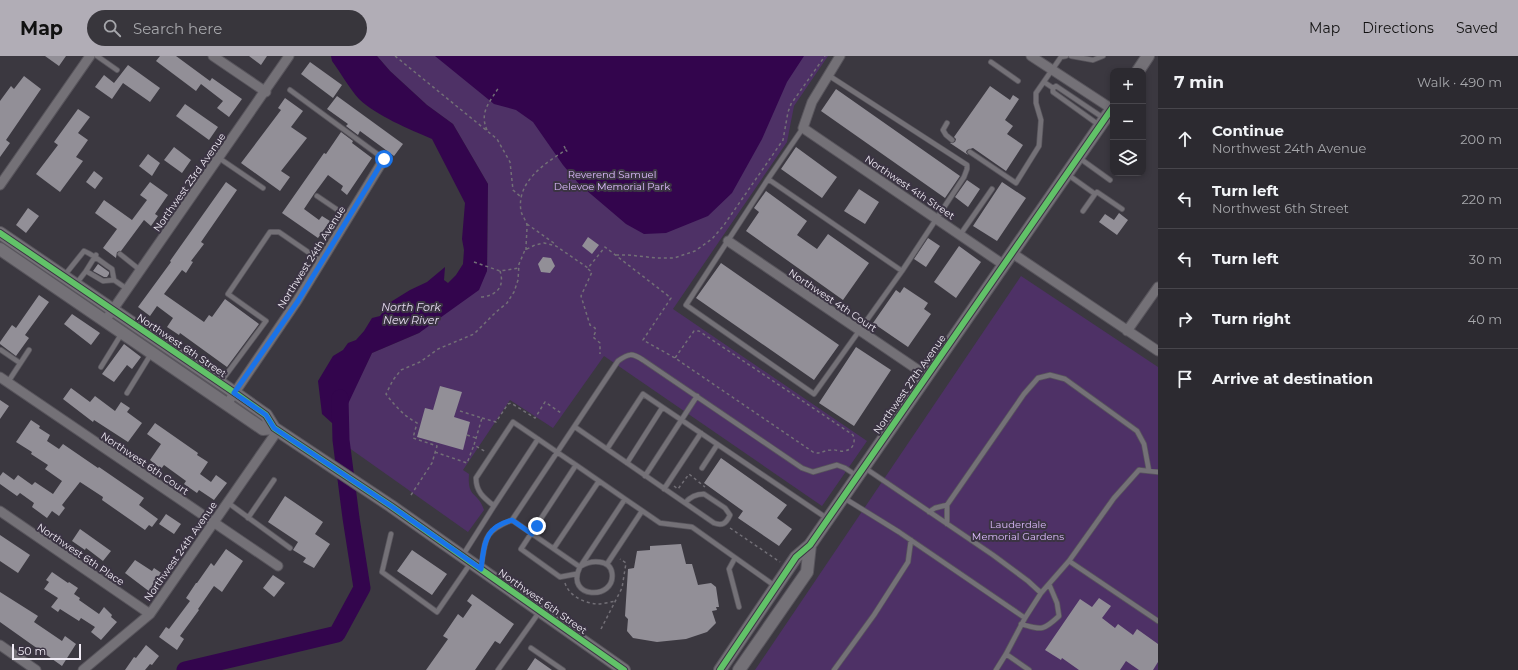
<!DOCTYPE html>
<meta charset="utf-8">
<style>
:root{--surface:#2c2a30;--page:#38363c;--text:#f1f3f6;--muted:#a6a7ab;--line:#48464c;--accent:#b1adb6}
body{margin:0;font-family:Montserrat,sans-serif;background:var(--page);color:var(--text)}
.controls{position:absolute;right:12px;top:12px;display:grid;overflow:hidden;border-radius:8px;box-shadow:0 2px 6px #0003}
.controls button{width:36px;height:36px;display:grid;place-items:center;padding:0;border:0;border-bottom:1px solid var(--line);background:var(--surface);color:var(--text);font:20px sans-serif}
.scale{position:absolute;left:12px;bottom:10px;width:69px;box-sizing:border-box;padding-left:4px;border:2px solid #f1ecf6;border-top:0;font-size:11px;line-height:14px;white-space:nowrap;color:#f1ecf6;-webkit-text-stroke:3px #3b3443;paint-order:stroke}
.stop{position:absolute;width:12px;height:12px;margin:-9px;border:3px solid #1a73e8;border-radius:50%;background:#fff}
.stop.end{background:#1a73e8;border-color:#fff;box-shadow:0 1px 4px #0008}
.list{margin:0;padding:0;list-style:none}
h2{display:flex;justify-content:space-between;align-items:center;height:52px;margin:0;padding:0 16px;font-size:17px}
h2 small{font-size:13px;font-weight:400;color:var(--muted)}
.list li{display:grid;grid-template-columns:26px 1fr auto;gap:12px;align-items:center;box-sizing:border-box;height:60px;padding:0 16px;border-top:1px solid var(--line)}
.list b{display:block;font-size:15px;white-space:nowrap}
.list p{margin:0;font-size:13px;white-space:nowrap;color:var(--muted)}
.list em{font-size:13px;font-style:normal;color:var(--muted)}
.icon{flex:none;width:22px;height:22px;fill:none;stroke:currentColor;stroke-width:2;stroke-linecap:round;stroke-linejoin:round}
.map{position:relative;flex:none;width:1158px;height:614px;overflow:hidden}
header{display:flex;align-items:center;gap:24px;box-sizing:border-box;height:56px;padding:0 20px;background:var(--accent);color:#111}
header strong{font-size:19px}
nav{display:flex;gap:22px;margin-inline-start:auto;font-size:14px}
.search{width:280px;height:36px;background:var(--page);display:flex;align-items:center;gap:10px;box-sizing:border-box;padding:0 14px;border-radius:22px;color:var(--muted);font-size:15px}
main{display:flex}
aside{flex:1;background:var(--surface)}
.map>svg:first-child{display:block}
</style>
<header>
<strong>Map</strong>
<div class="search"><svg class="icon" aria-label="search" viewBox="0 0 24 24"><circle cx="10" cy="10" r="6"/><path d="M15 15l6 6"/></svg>Search here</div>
<nav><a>Map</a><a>Directions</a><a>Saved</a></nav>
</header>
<main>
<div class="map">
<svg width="1158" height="614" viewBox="0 0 1158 614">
<rect width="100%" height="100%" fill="#3b3840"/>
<!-- green -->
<path fill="#4e3166" d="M377,0H828L794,50L787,86L673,253L867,385L822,450L604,300L553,372L510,344L463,414L469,418C467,443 478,435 484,454L468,476L345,389L347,348L372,297L419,277L487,215L488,128L453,68L427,49L390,15Z
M1021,220L1158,311V614H755Z"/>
<!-- water -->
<path fill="#33054d" d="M331,0H377L390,15L427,49L453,68L488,128L487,215L479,234L419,277L372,297L348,348L347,364L332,367L322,358L318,325L333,300L343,294L348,287L356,284L364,275L372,262L380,260L389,247L410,234L427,226L445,211L444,224L448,227L456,219L463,208L464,194L462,183L465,147L432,83C409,73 377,60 359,43C349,32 341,17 332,5Z
M435,0H804L787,26L762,83L732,137L708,160L666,177L644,178L626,168L579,128L563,109L533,66L516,54L494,48Z"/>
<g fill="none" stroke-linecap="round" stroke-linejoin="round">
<!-- river -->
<path stroke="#33054d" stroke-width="17" d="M185,614L337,578L362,532L351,462L341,384L340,342"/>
</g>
<!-- building -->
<path fill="#928f97" d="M45,0H66L59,10Z
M160,0H176L210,25L212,22L242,43L229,61L217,52L223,45L201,28L196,35L156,5Z
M249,0H267L261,9Z
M310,6L342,29L333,42L301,18Z
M128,9L160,32L150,46L123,27L112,43L95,31L104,19L114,27Z
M24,20L41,33L6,84L10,87L0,101V45L11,30L14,33Z
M990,30L1010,44L1013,39L1019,43L1005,64L1013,70L1007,78L1023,89L1006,115L973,92L967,94L966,96L968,99L950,87L955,86L956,83L954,81Z
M836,33L960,120L945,142L821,55Z
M337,40L403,88L394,100L360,75L358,79L346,70L348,68L327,53Z
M285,42L303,55L291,71L307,82L281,115L290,121L280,135L241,107L281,54L278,52Z
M185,48L218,71L209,84L176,60Z
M78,53L90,61L78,77L88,84L76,101L83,105L60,136L36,118L58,89L54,86Z
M341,76L353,85L352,87L372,102L347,139L341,134L343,130L328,119L314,138L304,153L319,164L322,160L330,165L318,182L282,157L324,97L326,98Z
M174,91L191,104L182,117L164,104Z
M796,91L837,121L822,142L781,113Z
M148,98L160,107L152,120L139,110Z
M94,115L103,122L95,133L86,126Z
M967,124L980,133L968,151L955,141Z
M150,126L168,139L155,158L158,160L151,170L144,164L121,195L117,196L116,202L103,192L117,173L95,157L104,144L132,164L147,144L140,139Z
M226,126L237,134L201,186L204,188L191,205L193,206L186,217L182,214L164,238L204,266L209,259L212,261L225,243L259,268L227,311L180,277L179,279L167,271L173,262L157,250L150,260L138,251L171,206L170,205Z
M1002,126L1026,142L997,185L973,170Z
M859,133L879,146L865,168L844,155Z
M766,135L807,165L797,179L817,193L828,178L869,207L843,244L746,175L759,156L754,152Z
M28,152L39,160L26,177L16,169Z
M1119,157L1128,164L1117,179L1099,166L1105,158L1114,164Z
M588,181L599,189L592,198L582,190Z
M928,182L940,190L926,211L914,203Z
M959,190L981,206L956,242L934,226Z
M543,201L551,202L555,210L550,217L541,216L538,208Z
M721,207L839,289L814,324L696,242Z
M98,208L109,216V218L107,221H104L93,215Z
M904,231L928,247L924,253L931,258L908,291L873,267L896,234L900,237Z
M39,239L49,246L25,279L29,282L16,300L0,288V286L12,269L16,272Z
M72,258L100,277L91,289L64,268Z
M124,288L141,301L132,313L127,309L114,326L102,318Z
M856,291L891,314L854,370L819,347Z
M440,330L462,336L454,361L470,366L463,394L417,381L425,352L433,354Z
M71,332L90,346L95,340L115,355L121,346L130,352L127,356L142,367L128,386L94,364L93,366L63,343Z
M0,344L9,350L0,363Z
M31,364L40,370L39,372L50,379L47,385L59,393L63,388L98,412L99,411L144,442L139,449L158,463L152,471L149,469L145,474L102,444L103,441L80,426L62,449L65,452L59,460L52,455L47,462L32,451L34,447L20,437L17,440L0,428V420L3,416L14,424L18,419L32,429L35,426L53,438L62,425L45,413L48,409L31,398L32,396L16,386Z
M155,367L198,397L197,399L208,406L200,418L211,426L216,419L227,427L214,444L199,434L197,437L184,428L186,425L164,409L161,413L150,404L161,388L147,378Z
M721,402L787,449L777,462L792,473L779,490L738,462L743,455L704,427Z
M285,440L323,466L315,478L330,488L314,512L303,506L306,502L293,494L298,486L268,466Z
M166,458L181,468L174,478L159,468Z
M80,473L111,495L103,505L86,492L85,494L72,485Z
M0,479L30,499L18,517L0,505Z
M681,488L686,508H692L698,529L711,527L716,531L719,551H716L717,554L712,555L716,567L707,576L686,583L657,586L633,582L627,575L628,563L625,560L628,513L634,512L637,495L650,494V490Z
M226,493L243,505L222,536L214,530L198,553L199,554L180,580L184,583L177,594L159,581L166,571L169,573L190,545L186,542L196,527H197L211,507L214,510Z
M412,494L447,518L432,539L397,515Z
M135,504L152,515L154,512L163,518L150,536L125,517Z
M52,516L68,527L69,526L78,532L74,538L80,542L79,544L99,558L104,551L112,559L111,561L117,566L101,584L91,576L95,571L81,562L79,565L60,553L58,556L51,551L58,542L44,533L49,526L46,524Z
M273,519L285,527L274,541L263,532Z
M0,536L38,560L34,566L62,585L65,580L76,588L62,610L0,566Z
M472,538L514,568L500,588L495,585L475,614H426L448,583L443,580L458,558L463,562L472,549L467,545Z
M1099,542L1111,550L1102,562L1115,572L1118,568L1133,579L1137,573L1158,588V606L1153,614H1139L1126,605L1120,614H1079L1062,602L1061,604L1045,594L1080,543L1092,551Z
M146,589L159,600L152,609L150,608L145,614H125L134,601L136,602Z
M535,602L552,614H527Z"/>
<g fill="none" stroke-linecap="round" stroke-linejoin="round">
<defs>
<path id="lane" d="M97,0L117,14
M1071,0L1093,4L1103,0
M991,6L1018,25
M828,19L967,109V113L964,121L902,215
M1044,26L1053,32V36L1099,69
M1053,32L1056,30L1105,63
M290,34L384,103
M947,67L943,74L946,79L952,84
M970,96L1016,127L1039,90L1041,64L1036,47V37L1061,1L1066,0
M1078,101L1110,124
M219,102L263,132
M1067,118L1095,138L1083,155
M768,123L902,215L814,338L686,249Z
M768,123L803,72
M1095,138L1097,136L1122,153
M317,140L348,161
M960,179L992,133
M120,198L140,214
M86,215L96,199
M64,220L84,195C96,200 101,206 112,213L114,224
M76,228L86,215L103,225L114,224L127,233
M1,294L20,307
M101,311L122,277
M8,326L29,294
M220,327L266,265L228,238L270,176H279L321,205
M127,337L151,298
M575,371L714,467C722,470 726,468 730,459L725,452L704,438C696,438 690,441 685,447
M538,383L494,450C484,442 476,436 476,422L513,366C534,380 555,395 576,409
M607,393L643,338L828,463
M627,407L662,352
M702,412L717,389
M865,412L993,499L1028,525L1041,537
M645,420L697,340
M664,433L701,377
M844,442L899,476L1025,562
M625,443L660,467L692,471L775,530
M227,446L290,492
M947,449V468
M929,456L935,452L947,449L1024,338L1038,322L1050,319L1065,323L1137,375L1144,388L1149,415
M248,462L274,424
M512,464L580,511C564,543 616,545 612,517C610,503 591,504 581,510
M391,478L382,516L437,556L470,508
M554,492L599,425
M463,499L494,450
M735,502L729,513L739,551
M1069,505L1114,442L1139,414L1158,416
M607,508L642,455
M481,511C486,482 483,476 512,464L618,305C629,297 632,297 643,304L802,412L813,416L837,409L845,412L857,420
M576,518L560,521L521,493L576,409L625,443L580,511
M1021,568C1042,574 1043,575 1059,560L1057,547L1049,528
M531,592L563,614
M498,614L540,555
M834,614L874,559L908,506L911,484
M996,614L1006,598
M1029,614L1006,598L1025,562L1041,537L1069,505L1158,565"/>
<path id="street" d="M213,0L266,36
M840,0L812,46L803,72L1004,209
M1031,0L1112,53
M0,129L90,0
M728,185L927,320
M1012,197L1158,295
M105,265L289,0
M1127,275L1158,231
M0,321L278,510
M227,348L297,245L384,103
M0,455L150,558
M0,589L36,614
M83,614L150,558L278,374"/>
<path id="secondary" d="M1138,15L1148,0
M0,177L235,337L266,359L274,372L391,450L624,614
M0,193L263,373L274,372
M720,614L796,501L810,489L1113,51
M739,614L807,516L810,489"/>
</defs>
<!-- lane casing -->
<use href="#lane" stroke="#58555c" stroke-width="6"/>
<!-- street casing -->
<use href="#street" stroke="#58555c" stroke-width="11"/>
<!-- secondary casing -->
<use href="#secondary" stroke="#58555c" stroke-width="14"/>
<!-- path -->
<path stroke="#726f76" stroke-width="1.5" stroke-dasharray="3 3" stroke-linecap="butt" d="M395,0L497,83L510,106L513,134L521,141
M487,74C479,56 490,46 499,31
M564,90L566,94
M527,168L555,188
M526,194C526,186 527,177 527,169C526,164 522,160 521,155C516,126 545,107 566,94L569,98
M616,199H628L657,202H674L695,195L712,183L724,169L783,84L788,56L791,48L825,0
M474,206L500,215L519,212
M588,213L592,216L581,240L590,269L595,272L596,275L593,281L600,287V298
M481,241C497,240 505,230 500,215
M460,355L482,362L474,389L486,396
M482,362L496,366L508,348L511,347L535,362L545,346L561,357
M467,379L476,382
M435,396L467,407L474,389
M674,430L678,433L689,418L705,431
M411,439L432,407L437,390L413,382L417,367C404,360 395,350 386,338L393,324L401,314L420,306L438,293L474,278L496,256L507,247L514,236L518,224L519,208L525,194L535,189L544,187L556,190L588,212L605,191L671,242L643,284L675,302L813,396C820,399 824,394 831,394C835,393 840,396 844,395C853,394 856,386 853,379L699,275H694L675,302
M730,472L780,506
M565,527C569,540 584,547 597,548C603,548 610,546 616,545
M601,573L622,532L626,507L620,503"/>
<!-- lane -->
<use href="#lane" stroke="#747177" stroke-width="4.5"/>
<!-- street -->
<use href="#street" stroke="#747177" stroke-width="9"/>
<!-- secondary -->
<use href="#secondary" stroke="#747177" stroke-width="12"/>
<defs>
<path id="cycleway" d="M0,177L235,337L266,359L274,372L391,450L624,614
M720,614L796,501L810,489L1113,51"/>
</defs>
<!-- cycleway casing -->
<use href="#cycleway" stroke="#3b3443" stroke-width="8"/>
<!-- cycleway -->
<use href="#cycleway" stroke="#61c268" stroke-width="6"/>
</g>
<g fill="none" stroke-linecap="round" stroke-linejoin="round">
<!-- route -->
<path stroke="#1a73e8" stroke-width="5" d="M384,103L298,245L234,337L266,359L274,372L391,450L481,513C483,500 483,481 495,472C499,468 507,466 512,464L532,478L537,470"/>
</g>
<g text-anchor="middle" stroke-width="4" stroke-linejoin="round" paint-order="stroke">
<!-- park labels -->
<g font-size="10" fill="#dcbbfc" stroke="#3b3443">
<text x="612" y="122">Reverend Samuel<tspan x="612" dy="12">Delevoe Memorial Park</tspan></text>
<text x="1018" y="472">Lauderdale<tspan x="1018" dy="12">Memorial Gardens</tspan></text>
</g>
<!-- street labels -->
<g font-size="10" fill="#f1ecf6" stroke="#3b3443">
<text transform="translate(189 126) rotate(-55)" y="4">Northwest 23rd Avenue</text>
<text transform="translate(910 131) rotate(34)" y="4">Northwest 4th Street</text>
<text transform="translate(311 201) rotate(-58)" y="4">Northwest 24th Avenue</text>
<text transform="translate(833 244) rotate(34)" y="4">Northwest 4th Court</text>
<text transform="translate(182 289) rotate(34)" y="4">Northwest 6th Street</text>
<text transform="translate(909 328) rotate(-55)" y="4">Northwest 27th Avenue</text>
<text transform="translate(145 407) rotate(34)" y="4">Northwest 6th Court</text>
<text transform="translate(180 495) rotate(-55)" y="4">Northwest 24th Avenue</text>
<text transform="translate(81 498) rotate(34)" y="4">Northwest 6th Place</text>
<text transform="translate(543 545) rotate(35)" y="4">Northwest 6th Street</text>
</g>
<!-- water labels -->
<g font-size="11" font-style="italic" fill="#e7dcf2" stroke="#3b3443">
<text x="411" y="255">North Fork<tspan x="411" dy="13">New River</tspan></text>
</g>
</g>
</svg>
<div class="controls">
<button>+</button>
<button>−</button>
<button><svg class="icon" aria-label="layers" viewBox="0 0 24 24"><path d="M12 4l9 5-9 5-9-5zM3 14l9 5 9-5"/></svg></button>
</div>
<div class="scale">50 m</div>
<div class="stop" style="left:384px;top:103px"></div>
<div class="stop end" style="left:537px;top:470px"></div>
</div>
<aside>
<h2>7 min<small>Walk · 490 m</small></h2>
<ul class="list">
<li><svg class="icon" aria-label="ahead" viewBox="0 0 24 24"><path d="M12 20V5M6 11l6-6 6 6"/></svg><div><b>Continue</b><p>Northwest 24th Avenue</p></div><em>200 m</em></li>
<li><svg class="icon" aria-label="left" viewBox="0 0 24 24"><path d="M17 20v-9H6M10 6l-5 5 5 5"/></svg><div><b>Turn left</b><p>Northwest 6th Street</p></div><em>220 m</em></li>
<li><svg class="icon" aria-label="left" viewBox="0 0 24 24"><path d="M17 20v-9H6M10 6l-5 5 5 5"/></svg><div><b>Turn left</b></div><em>30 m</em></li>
<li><svg class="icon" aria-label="right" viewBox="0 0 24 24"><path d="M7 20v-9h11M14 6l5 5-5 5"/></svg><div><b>Turn right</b></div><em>40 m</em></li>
<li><svg class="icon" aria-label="arrive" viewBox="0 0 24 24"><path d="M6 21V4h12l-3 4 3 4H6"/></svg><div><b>Arrive at destination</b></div></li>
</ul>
</aside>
</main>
